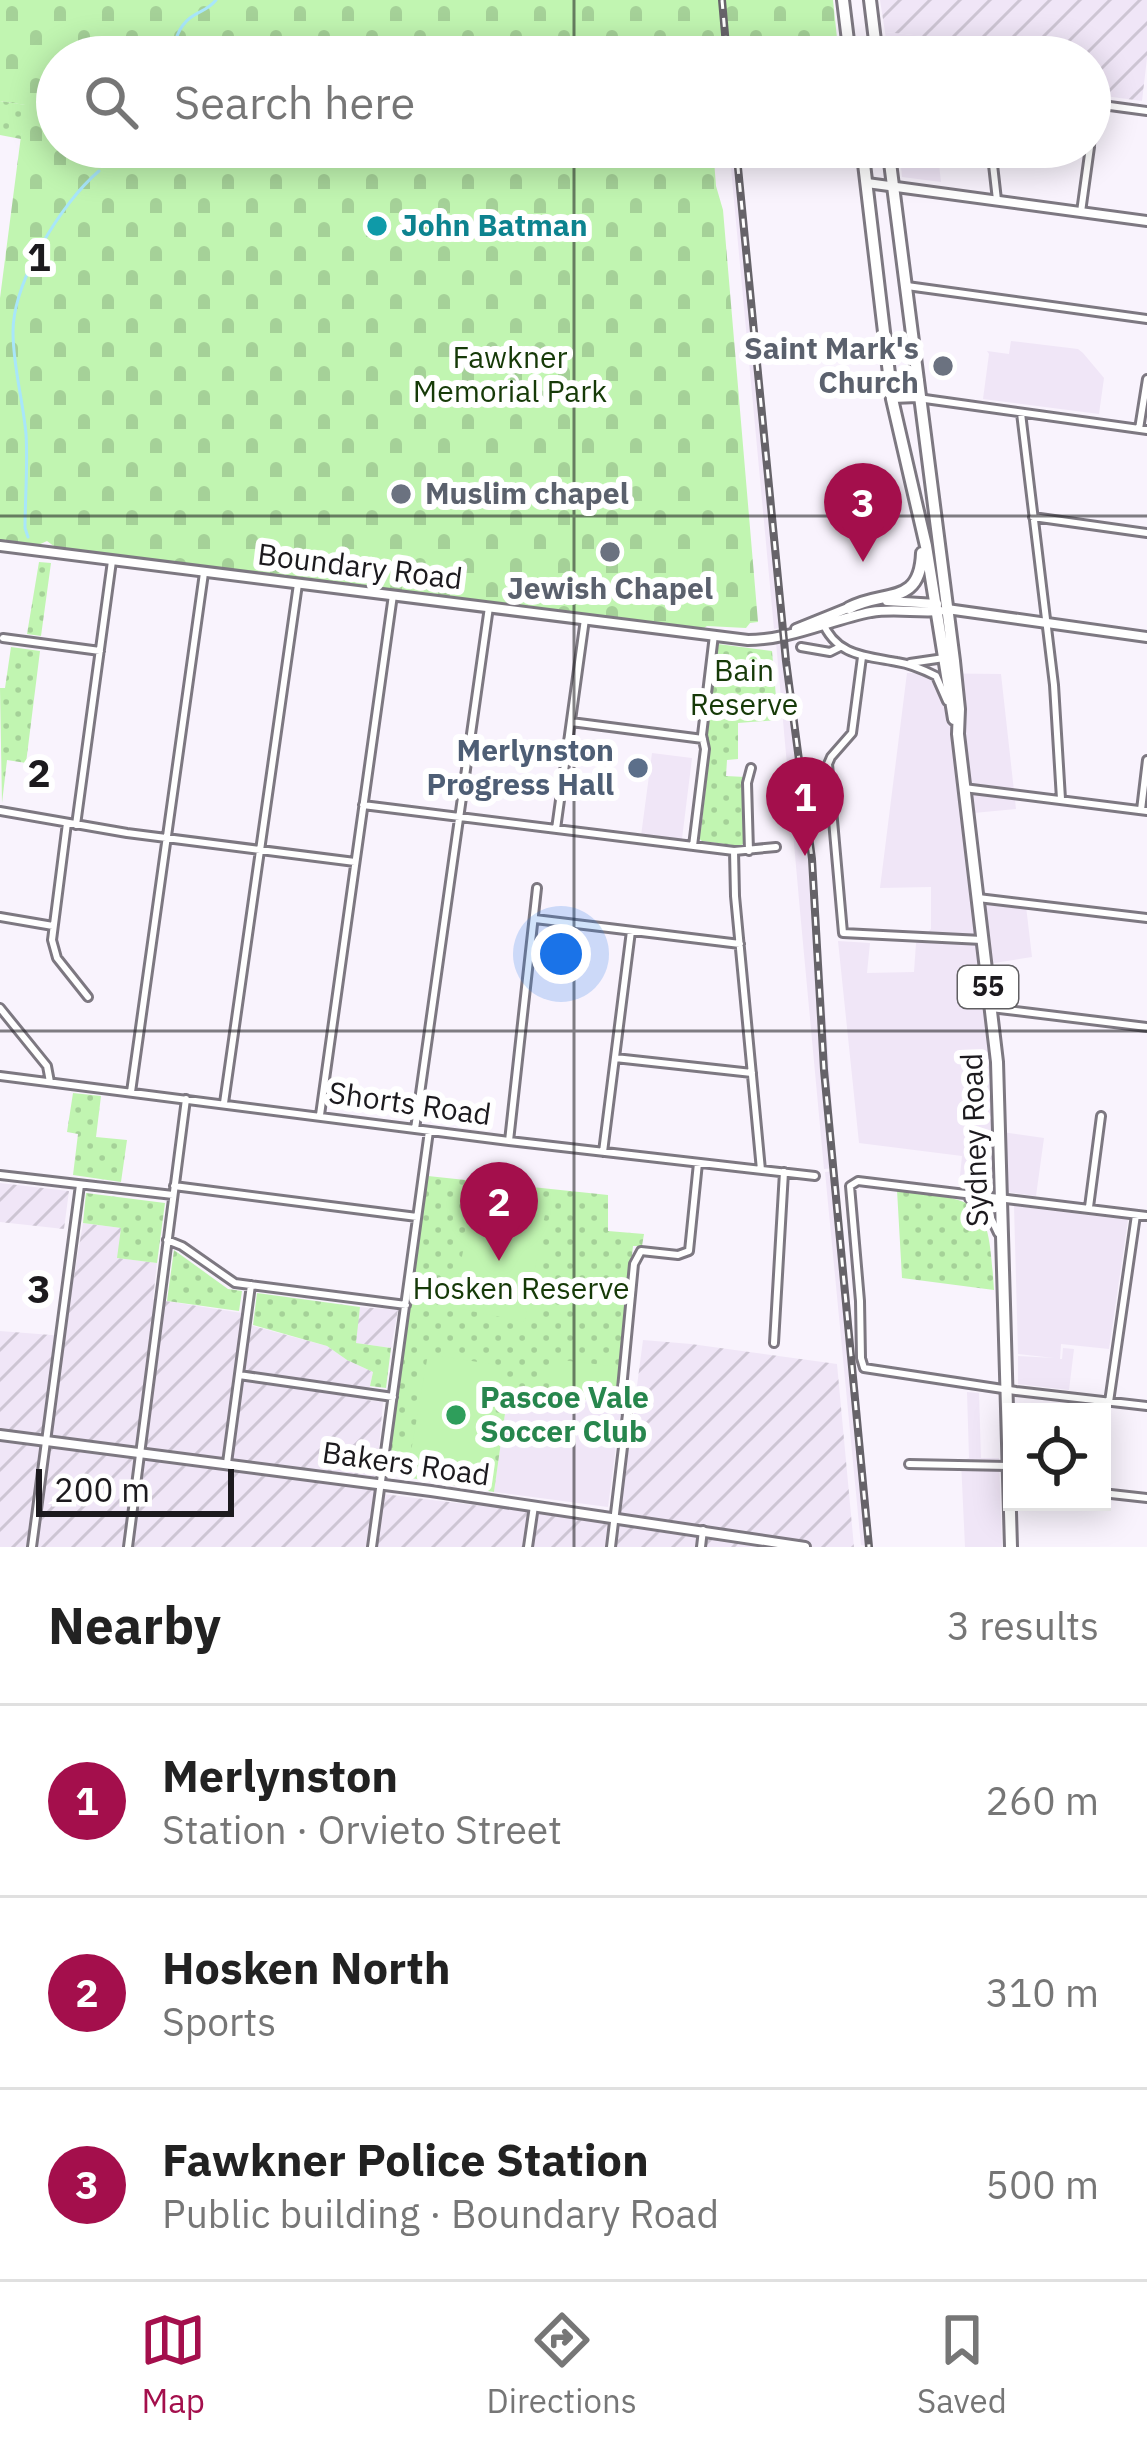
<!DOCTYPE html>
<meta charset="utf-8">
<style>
:root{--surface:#fff;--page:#f6f6f6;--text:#222;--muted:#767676;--line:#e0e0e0;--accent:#a40f4c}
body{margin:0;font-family:"IBM Plex Sans",sans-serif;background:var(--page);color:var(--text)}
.controls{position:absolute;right:36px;bottom:36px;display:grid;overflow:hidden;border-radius:0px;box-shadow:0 6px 30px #0003}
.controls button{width:108px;height:108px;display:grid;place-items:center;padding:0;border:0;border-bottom:3px solid var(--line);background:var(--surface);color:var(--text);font:60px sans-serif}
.scale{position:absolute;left:36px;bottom:30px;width:198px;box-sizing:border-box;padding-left:12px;border:6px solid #1c1a1e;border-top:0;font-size:33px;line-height:42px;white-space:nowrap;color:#1c1a1e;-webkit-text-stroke:9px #fff;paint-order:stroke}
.you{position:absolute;left:561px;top:954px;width:42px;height:42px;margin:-30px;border:9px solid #fff;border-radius:50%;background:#1a73e8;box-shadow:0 0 0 18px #1a73e833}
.badge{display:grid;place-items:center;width:78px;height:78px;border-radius:50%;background:var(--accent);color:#fff;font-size:39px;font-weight:700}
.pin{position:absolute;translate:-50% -99px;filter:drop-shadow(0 3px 6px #0008)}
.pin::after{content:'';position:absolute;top:63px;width:42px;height:36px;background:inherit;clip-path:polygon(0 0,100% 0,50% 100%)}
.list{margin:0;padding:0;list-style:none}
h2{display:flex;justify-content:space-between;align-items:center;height:156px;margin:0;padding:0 48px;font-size:51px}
h2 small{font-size:39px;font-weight:400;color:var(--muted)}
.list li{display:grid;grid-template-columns:78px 1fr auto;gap:36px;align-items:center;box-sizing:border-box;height:192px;padding:0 48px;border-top:3px solid var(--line)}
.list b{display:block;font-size:45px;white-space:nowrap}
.list p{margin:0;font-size:39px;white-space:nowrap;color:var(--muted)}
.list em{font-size:39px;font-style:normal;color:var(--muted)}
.icon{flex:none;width:66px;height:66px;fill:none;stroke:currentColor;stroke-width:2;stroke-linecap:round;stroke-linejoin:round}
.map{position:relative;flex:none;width:1147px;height:1547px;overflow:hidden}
.search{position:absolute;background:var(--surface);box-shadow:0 6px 30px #0003;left:36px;right:36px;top:36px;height:132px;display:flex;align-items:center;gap:30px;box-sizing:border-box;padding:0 42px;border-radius:66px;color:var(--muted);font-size:45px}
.sheet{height:732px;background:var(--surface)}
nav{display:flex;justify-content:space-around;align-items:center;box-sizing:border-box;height:168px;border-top:3px solid var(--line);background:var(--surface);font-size:33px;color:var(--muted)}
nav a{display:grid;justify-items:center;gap:6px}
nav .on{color:var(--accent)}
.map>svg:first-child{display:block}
</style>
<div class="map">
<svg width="1147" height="1547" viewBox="0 0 1147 1547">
<defs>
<pattern id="industrial-furrows" width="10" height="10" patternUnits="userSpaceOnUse" patternTransform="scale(3)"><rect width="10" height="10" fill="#f0e6f7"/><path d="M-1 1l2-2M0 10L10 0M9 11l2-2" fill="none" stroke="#cdc5d3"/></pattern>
<pattern id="cemetery-stones" width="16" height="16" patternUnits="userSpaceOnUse" patternTransform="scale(3)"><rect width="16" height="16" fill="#c1f5b1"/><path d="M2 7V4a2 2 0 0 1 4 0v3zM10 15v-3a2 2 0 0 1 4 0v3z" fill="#a5d198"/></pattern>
<pattern id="park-dots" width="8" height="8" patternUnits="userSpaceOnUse" patternTransform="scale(3)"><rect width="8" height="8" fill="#c1f5b1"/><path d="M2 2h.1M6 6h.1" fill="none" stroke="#a5d198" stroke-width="1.8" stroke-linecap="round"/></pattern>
</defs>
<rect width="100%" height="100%" fill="#f9f3fd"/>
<!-- built -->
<path fill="#f0e6f7" d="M885,32L934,37L936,57H888Z
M729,147H739L786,627L774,629Z
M899,147H937L941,182L902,177Z
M1011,341L1078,349L1083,353L1104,378L1099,414L983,399L989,354L987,351L1009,354Z
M787,640L816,872L836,1168L824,1169L800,911L776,642Z
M907,673L1001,674L1016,809L963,814L975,900L1026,906L1032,957L982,965L994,1131L1044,1138L1036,1196L959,1185L962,1156L859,1143L838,941L870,943L867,973L914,972L916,943L931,929V887L880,888Z
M652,753L692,758L682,839L641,836Z
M836,1171L857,1374L873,1547L861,1545L825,1172Z
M1014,1206L1128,1220L1109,1349L1061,1344L1060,1359H1062L1063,1348L1074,1349L1069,1390L1018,1384V1356L1054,1358L1018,1354Z
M508,1391L616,1404L621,1408L608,1507L494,1492Z
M967,1392L979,1393L981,1458H999L1002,1547H965L961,1461L969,1458Z"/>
<!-- industrial -->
<path fill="url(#industrial-furrows)" d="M880,0H1147V58L1142,101L1090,94V57H936L933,37L885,32Z
M0,1183L69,1191L64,1229L0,1222Z
M83,1223L121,1228L118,1258L157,1263L153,1299L242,1313V1323L327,1346L347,1360L373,1372L367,1400L383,1402L375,1493L619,1523L643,1340L691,1344L837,1364L854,1547H0V1331L64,1336Z
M360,1307L398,1310L391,1348L355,1343Z"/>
<!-- cemetery -->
<path fill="url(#cemetery-stones)" d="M0,0H833L839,57H57V147H713L716,186L723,210L758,622L750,623L746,628L707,626L704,628L55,547L47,541L36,546L0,541V298L25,105L0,101Z"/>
<!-- park -->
<path fill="url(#park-dots)" d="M0,101L26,105L21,139L0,135Z
M39,562L51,563L41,636L27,634Z
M718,644L772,651L778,720L738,723V759L727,760L726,776L745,777L746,842L740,846L702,841L697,837L701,830L710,751L707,735Z
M11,647L40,651L26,763L7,760L2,803L0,688H5Z
M73,1093L101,1096L96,1137L127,1140L121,1182L73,1175L78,1134L67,1132Z
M428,1176L608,1195V1231L644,1234L642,1246H633L616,1403L508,1392L494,1492L387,1474Z
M897,1190C985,1201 988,1199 994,1290L902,1278Z
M86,1193L165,1203L157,1263L117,1258L121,1228L83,1223Z
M174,1250L228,1289L242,1291L239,1311L167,1301Z
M257,1293L360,1307L356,1343L391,1348L386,1388L370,1386L373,1372L347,1360L327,1346L253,1325Z"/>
<!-- pitch -->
<path fill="#c1f5b1" d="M473,1201L545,1214L525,1322L452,1307Z
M428,1354L503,1366L485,1475L409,1463Z
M553,1359L620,1367L616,1402L548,1394Z"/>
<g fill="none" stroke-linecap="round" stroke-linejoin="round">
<!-- stream -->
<path stroke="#a8e6fa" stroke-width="3" d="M172,57C175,42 177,28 190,18C200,10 207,11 216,0
M119,151L123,147
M111,162L115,157
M28,537L25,528C25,497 28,465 26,434C23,400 13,367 13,332C13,282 61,203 99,171"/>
<defs>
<path id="minor" d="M1095,104L1147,111
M1090,145L1096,98
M991,147L997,200
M1081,212L1090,147
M907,286L1147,319
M892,399L918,398L1147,430
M1021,413L1054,685L1061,799
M1139,429L1147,379
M1033,517L1147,533
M822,621C836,656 865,656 897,662C911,664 924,670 936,676L947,701
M3,638L100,651
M801,647L830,652L840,647
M862,657L852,733L831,757L828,764L843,933L982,940
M910,663L944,658
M571,722L703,739
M964,788L1147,811
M363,805L734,851L776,847
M1141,810L1147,760
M0,811L127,833L355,862
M67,823L52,940L57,958L88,997
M76,825L112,561
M556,829L585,619
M693,846L705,749L702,735L714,635
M734,851L735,896L761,1170
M749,851L747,783L751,768
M978,898L1147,918
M0,917L53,926
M535,919L740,944
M0,1008L47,1066L50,1082
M991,1008L1147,1027
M615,1058L752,1073
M0,1076L509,1141L815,1176
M131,1092L204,573
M224,1103L298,584
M320,1115L393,595
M415,1129L489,607
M509,1141L537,888
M603,1152L631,931
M0,1175L173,1195
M174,1186L417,1217
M969,1198L990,1216L998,1233
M1089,1207L1101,1116
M1147,1216L858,1181L850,1186L860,1301L861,1358L864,1368L1016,1391L1147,1406
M167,1240L182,1246L235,1283L406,1305
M774,1343L784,1172
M239,1375L393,1397
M1109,1402L1136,1215
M227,1463L251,1285
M909,1464L1008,1466
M1102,1493L1147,1498
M32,1547L80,1185
M128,1547L186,1099
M372,1547L429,1131
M528,1547L534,1506
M611,1547L627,1414L621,1399L634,1264L641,1251L678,1255L689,1251L698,1163
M701,1547L703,1530"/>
<path id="tertiary" d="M867,183L1147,221
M947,609L1147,637
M0,1435L431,1491L805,1547"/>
<path id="secondary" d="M0,546L748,640C790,640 830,620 871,612C895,608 917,613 940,611
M887,601L937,604
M796,629L848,608"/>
<path id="trunk" d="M843,0L850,57
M870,0L877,57
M862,147L892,399L926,546L954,719
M888,147L954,661L959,709L958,734L997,1062L1011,1547
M849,608C884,589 920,607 922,553"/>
</defs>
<!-- minor casing -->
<use href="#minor" stroke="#7d7881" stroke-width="12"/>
<!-- tertiary casing -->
<use href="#tertiary" stroke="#7d7881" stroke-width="14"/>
<!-- secondary casing -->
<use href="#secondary" stroke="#7d7881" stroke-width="14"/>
<!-- trunk casing -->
<use href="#trunk" stroke="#7d7881" stroke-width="16"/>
<!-- minor -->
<use href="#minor" stroke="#fff" stroke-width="6"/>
<!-- tertiary -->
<use href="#tertiary" stroke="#fff" stroke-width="8"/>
<!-- secondary -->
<use href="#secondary" stroke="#fff" stroke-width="8"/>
<!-- trunk -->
<use href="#trunk" stroke="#fff" stroke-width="10"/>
<defs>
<path id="rail" d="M722,0L727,57
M736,147L786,661L812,859L824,1070L869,1547"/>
</defs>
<!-- rail casing -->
<use href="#rail" stroke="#666369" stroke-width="8"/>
<!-- rail -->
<use href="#rail" stroke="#fff" stroke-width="3" stroke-dasharray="9" stroke-linecap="butt"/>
</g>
<!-- grid -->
<path fill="none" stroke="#1c1a1e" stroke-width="3" stroke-opacity="0.55" d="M574,0V57M574,147V1547M0,516H1147M0,1031H1147"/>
<!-- markers -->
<circle fill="#0f9aa8" stroke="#fff" stroke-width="4.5" cx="377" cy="226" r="12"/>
<g fill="#6b7280" stroke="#fff" stroke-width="4.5">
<circle cx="943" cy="366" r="12"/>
<circle cx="401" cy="494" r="12"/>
<circle cx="610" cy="552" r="12"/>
</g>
<circle fill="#5c6f8a" stroke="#fff" stroke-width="4.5" cx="638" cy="768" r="12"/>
<circle fill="#2e9e5b" stroke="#fff" stroke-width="4.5" cx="456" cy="1415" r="12"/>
<g text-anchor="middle" stroke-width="12" stroke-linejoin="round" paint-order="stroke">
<!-- shield labels -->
<rect fill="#fff" stroke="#605f62" stroke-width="3" x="958" y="966" width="60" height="42" rx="9"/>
<g font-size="27" font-weight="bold" fill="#1c1a1e">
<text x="988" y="996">55</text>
</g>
<!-- culture labels -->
<g font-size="30" font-weight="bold" fill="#0d838f" stroke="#fff" text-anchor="start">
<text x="401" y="236">John Batman</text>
</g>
<!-- worship labels -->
<g font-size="30" font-weight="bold" fill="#5b616d" stroke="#fff" text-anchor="end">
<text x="919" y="359">Saint Mark's<tspan x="919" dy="34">Church</tspan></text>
<text x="425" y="504" text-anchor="start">Muslim chapel</text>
<text x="610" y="599" text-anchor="middle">Jewish Chapel</text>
</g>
<!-- park labels -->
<g font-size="30" fill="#163a08" stroke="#fff">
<text x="510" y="368">Fawkner<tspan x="510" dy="34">Memorial Park</tspan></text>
<text x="744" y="681">Bain<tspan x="744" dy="34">Reserve</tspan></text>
<text x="521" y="1299">Hosken Reserve</text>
</g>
<!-- street labels -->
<g font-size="30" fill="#1c1a1e" stroke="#fff">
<text transform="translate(360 567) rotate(7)" y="10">Boundary Road</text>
<text transform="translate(410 1104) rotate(8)" y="10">Shorts Road</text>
<text transform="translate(975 1140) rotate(-92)" y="10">Sydney Road</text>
<text transform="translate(406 1464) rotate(8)" y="10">Bakers Road</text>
</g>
<!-- service labels -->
<g font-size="30" font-weight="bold" fill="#4e5e75" stroke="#fff" text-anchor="end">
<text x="614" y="761">Merlynston<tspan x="614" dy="34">Progress Hall</tspan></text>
</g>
<!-- leisure labels -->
<g font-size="30" font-weight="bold" fill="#27864d" stroke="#fff" text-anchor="start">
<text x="480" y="1408">Pascoe Vale<tspan x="480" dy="34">Soccer Club</tspan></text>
</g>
</g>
<g font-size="39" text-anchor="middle" font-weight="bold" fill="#1c1a1e" stroke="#fff" stroke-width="12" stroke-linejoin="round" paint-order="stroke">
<text x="39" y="271">1</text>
<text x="39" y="787">2</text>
<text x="39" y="1303">3</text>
</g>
</svg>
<div class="controls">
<button><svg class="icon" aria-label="locate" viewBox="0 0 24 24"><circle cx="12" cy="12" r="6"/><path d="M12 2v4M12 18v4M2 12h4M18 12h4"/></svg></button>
</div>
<div class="scale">200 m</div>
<div class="you"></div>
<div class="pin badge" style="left:805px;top:856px">1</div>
<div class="pin badge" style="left:499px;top:1261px">2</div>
<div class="pin badge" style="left:863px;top:562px">3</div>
<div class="search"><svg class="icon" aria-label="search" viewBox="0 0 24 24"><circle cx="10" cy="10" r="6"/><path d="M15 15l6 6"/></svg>Search here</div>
</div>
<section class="sheet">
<h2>Nearby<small>3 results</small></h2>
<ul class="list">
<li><span class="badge">1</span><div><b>Merlynston</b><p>Station · Orvieto Street</p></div><em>260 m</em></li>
<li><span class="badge">2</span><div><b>Hosken North</b><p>Sports</p></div><em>310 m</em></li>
<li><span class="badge">3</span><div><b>Fawkner Police Station</b><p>Public building · Boundary Road</p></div><em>500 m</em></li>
</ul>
</section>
<nav>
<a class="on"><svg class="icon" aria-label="map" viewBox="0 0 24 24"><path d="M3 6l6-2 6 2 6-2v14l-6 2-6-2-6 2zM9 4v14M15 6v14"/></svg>Map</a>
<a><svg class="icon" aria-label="directions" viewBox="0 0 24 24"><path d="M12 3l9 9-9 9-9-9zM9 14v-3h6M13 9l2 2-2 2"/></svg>Directions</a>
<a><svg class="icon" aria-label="saved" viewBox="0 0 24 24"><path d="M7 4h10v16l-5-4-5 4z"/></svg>Saved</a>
</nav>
